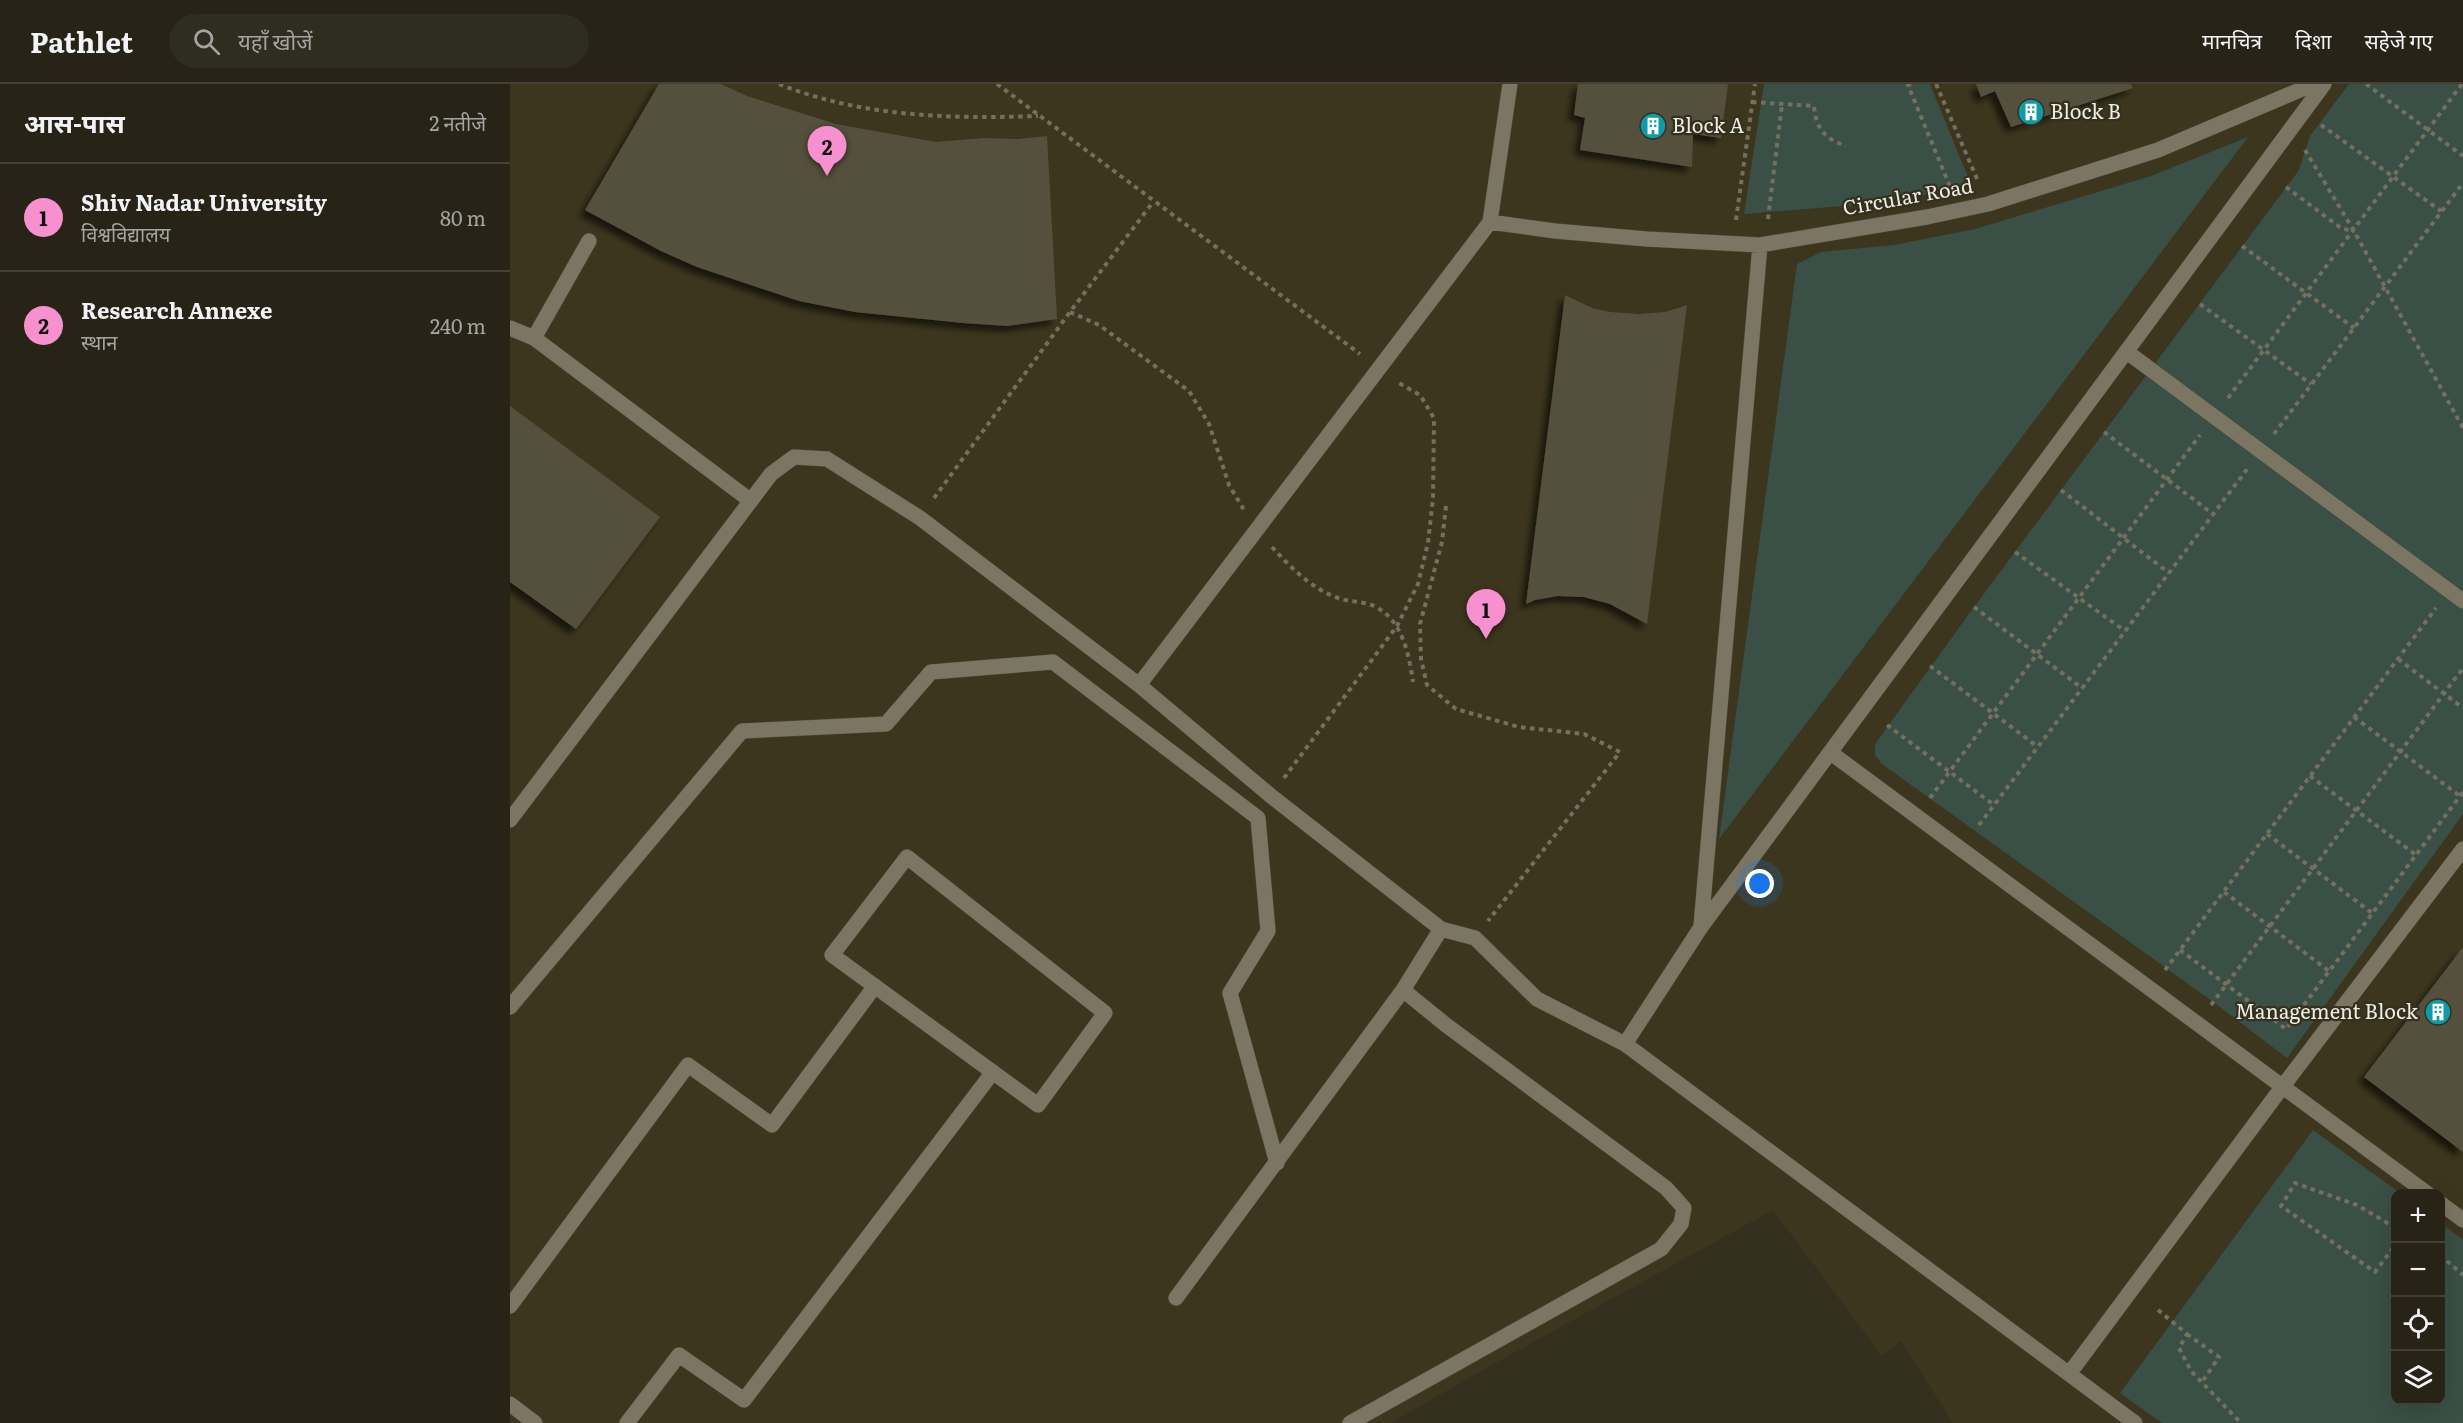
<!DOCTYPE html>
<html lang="hi">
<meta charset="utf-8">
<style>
:root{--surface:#272417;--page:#2f2c20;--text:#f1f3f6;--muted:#a4a4a1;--line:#434136;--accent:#f790ce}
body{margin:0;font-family:Literata,"Noto Sans Devanagari",serif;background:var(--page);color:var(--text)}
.controls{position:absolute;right:18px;bottom:18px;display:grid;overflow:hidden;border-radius:12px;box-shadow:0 6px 24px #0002}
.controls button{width:54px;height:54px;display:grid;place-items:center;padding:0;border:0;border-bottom:2px solid var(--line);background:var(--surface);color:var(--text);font:30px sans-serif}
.you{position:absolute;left:1250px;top:800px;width:21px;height:21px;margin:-15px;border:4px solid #fff;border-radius:50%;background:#1a73e8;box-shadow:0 0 0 9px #1a73e833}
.badge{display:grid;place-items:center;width:39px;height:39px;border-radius:50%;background:var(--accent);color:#111;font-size:20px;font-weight:700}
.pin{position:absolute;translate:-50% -50px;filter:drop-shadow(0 2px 3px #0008)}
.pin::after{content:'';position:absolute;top:32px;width:21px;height:18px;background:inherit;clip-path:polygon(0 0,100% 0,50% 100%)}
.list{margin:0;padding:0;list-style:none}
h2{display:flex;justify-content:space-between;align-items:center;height:78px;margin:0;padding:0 24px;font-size:26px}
h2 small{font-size:20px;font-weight:400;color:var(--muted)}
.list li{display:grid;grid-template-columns:39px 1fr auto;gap:18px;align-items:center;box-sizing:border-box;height:108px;padding:0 24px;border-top:2px solid var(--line)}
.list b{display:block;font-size:22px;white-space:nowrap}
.list p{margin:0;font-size:20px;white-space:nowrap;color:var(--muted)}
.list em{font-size:20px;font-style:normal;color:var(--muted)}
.icon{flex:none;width:33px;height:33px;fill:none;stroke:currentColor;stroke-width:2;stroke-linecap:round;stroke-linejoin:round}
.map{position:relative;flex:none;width:1953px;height:1339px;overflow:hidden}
header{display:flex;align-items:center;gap:36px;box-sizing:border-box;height:84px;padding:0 30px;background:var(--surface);border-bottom:2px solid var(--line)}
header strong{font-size:28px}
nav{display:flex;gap:33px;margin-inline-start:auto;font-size:21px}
.search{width:420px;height:54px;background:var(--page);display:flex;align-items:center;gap:15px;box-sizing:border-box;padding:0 21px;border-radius:33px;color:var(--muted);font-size:22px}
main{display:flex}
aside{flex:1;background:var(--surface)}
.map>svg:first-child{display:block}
</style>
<header>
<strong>Pathlet</strong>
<div class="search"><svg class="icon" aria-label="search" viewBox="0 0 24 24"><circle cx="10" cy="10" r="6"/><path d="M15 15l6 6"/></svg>यहाँ खोजें</div>
<nav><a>मानचित्र</a><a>दिशा</a><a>सहेजे गए</a></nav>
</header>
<main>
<aside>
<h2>आस-पास<small>2 नतीजे</small></h2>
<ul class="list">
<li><span class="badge">1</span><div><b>Shiv Nadar University</b><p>विश्वविद्यालय</p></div><em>80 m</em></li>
<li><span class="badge">2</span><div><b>Research Annexe</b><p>स्थान</p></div><em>240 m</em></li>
</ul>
</aside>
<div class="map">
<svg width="1953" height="1339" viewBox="0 0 1953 1339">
<defs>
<filter id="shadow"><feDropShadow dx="-5.5" dy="5.5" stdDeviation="3" flood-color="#0009"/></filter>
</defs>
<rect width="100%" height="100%" fill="#34301f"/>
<!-- built -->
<path fill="#3c361e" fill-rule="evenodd" d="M0,0H1953V1339H1443L1391,1257L1372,1272L1263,1126L969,1288L881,1339H0ZM1886,1110H1930V1316H1886Z"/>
<!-- green -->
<path fill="#3a4f45" d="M1254,0H1420L1462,103L1358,120L1234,130Z
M1839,0H1953V730L1777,974L1706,920L1372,680L1365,671V660L1464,523L1789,86L1800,52Z
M1738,53L1209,755L1287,180L1311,168L1384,161L1465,145L1641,92Z
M1803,1046L1890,1109L1886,1110V1316H1930L1931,1139L1953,1156V1339H1652L1610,1309Z"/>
<!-- building -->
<path fill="#54503e" filter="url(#shadow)" d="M149,0H211L237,12L326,40L426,58L473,54L508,55L537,52L547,235L497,242L453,239L345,228L289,217L187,183L151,167L75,126Z
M1068,0H1218L1211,54L1183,50L1182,83L1070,66L1075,34L1064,31Z
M1466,0H1621L1623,4L1501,43L1485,7L1471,13Z
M1055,211L1082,224L1100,228L1129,230L1155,228L1177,221L1137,540L1100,520L1074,513L1048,512L1025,516L1016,520Z
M0,322L150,433L66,545L0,498Z
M1953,863V1068L1854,993Z"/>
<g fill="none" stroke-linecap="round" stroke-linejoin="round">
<defs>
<path id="minor" d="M980,138L1045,147L1137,155L1250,161L1417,133L1478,120L1648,66L1804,0
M0,244L24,254L241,417
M24,254L79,157
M1617,268L1953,517
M629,601L980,138L1000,0
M1321,669L1918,1110
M0,736L261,390L284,373L317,375L410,434L629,601L761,712L931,845L965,854L1027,915L1115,960L1625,1339
M397,773L595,929L528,1021L322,871Z
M1191,842L1250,161
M0,923L232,647L376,640L421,588L543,578L748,734L758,847L720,909L767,1079
M1115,960L1191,843L1814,0
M1930,1119L1953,1136
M666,1214L893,906L931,845
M0,1222L178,981L262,1041L365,902
M1559,1290L1773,1002L1953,765
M0,1320L25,1339
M117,1339L169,1271L234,1316L483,988
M840,1339L1151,1165L1171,1140L1174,1124L1156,1104L936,941L893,906"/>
</defs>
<!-- minor casing -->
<use href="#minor" stroke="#4f4b3c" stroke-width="16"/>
<!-- path -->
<path stroke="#737061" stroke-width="4" stroke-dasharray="4.5 4.5" stroke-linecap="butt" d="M269,0C351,33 441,35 528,32
M487,0L850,270
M1401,0L1398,1L1441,105
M1426,0L1468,97
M1856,0L1953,72
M1242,18L1304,22C1306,45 1315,55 1336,62
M1811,41L1931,127
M1795,66L1844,147L1953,344
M1776,103L1831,144L1842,147
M1258,135L1272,20
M1226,136L1245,0
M1732,162L1844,244
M1690,220L1801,300
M560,228L589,241L679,307L699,340L719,401L734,426
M1718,314L1952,0
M1594,348L1703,430
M1764,350L1953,99
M1551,406L1659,489
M424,414L560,228L643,118
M936,422L932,458L910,540L911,575L917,601L946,625L1009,643L1074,650L1110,668L978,837
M762,463C781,484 801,504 828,514C839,518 853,517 864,522C893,536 899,571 903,598
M1505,468L1615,547
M1464,523L1572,604
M1888,575L1953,624
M1420,582L1528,663
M1844,633L1950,712
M1377,641L1484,721
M1800,692L1906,771
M774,694L887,542L908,500L918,459L923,414L924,334L910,311L887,298
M1420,714L1690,351
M1469,741L1738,384
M1757,750L1862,829
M1714,808L1819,887
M1670,866L1776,945L1953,708
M1655,886L1926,524
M1701,921L1953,584
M1886,1144L1847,1121L1785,1099L1771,1122L1865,1188L1886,1160
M1930,1171L1953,1191
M1648,1226L1677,1250L1669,1264L1681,1287L1731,1339
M1677,1250L1709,1273L1692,1298"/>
<!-- minor -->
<use href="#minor" stroke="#7b7663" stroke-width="15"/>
</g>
<!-- icons -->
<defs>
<symbol id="building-disc" viewBox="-11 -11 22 22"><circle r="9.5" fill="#0f9aa8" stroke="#34301f"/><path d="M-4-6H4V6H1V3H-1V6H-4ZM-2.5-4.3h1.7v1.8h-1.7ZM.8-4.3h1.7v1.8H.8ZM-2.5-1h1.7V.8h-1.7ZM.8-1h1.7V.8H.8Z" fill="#fff"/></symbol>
</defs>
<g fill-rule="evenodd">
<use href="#building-disc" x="1506" y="13" width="30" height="30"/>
<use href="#building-disc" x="1128" y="27" width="30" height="30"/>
<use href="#building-disc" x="1913" y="913" width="30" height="30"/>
</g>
<g text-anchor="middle" stroke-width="4.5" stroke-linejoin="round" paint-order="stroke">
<!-- poi labels -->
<g font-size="20" fill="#efede2" stroke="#34301f" text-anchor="start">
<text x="1540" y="35">Block B</text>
<text x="1162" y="49">Block A</text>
<text x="1908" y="935" text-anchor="end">Management Block</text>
</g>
<!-- street labels -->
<g font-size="20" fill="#efede2" stroke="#34301f">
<text transform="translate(1398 113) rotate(-10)" y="7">Circular Road</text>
</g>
</g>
</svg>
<div class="controls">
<button>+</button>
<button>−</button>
<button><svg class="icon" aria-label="locate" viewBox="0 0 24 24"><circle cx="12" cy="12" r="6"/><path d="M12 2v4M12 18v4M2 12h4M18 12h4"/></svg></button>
<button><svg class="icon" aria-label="layers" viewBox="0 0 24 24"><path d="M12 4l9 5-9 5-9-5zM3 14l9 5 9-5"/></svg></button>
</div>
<div class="you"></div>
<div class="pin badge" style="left:976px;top:555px">1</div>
<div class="pin badge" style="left:317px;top:92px">2</div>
</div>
</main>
